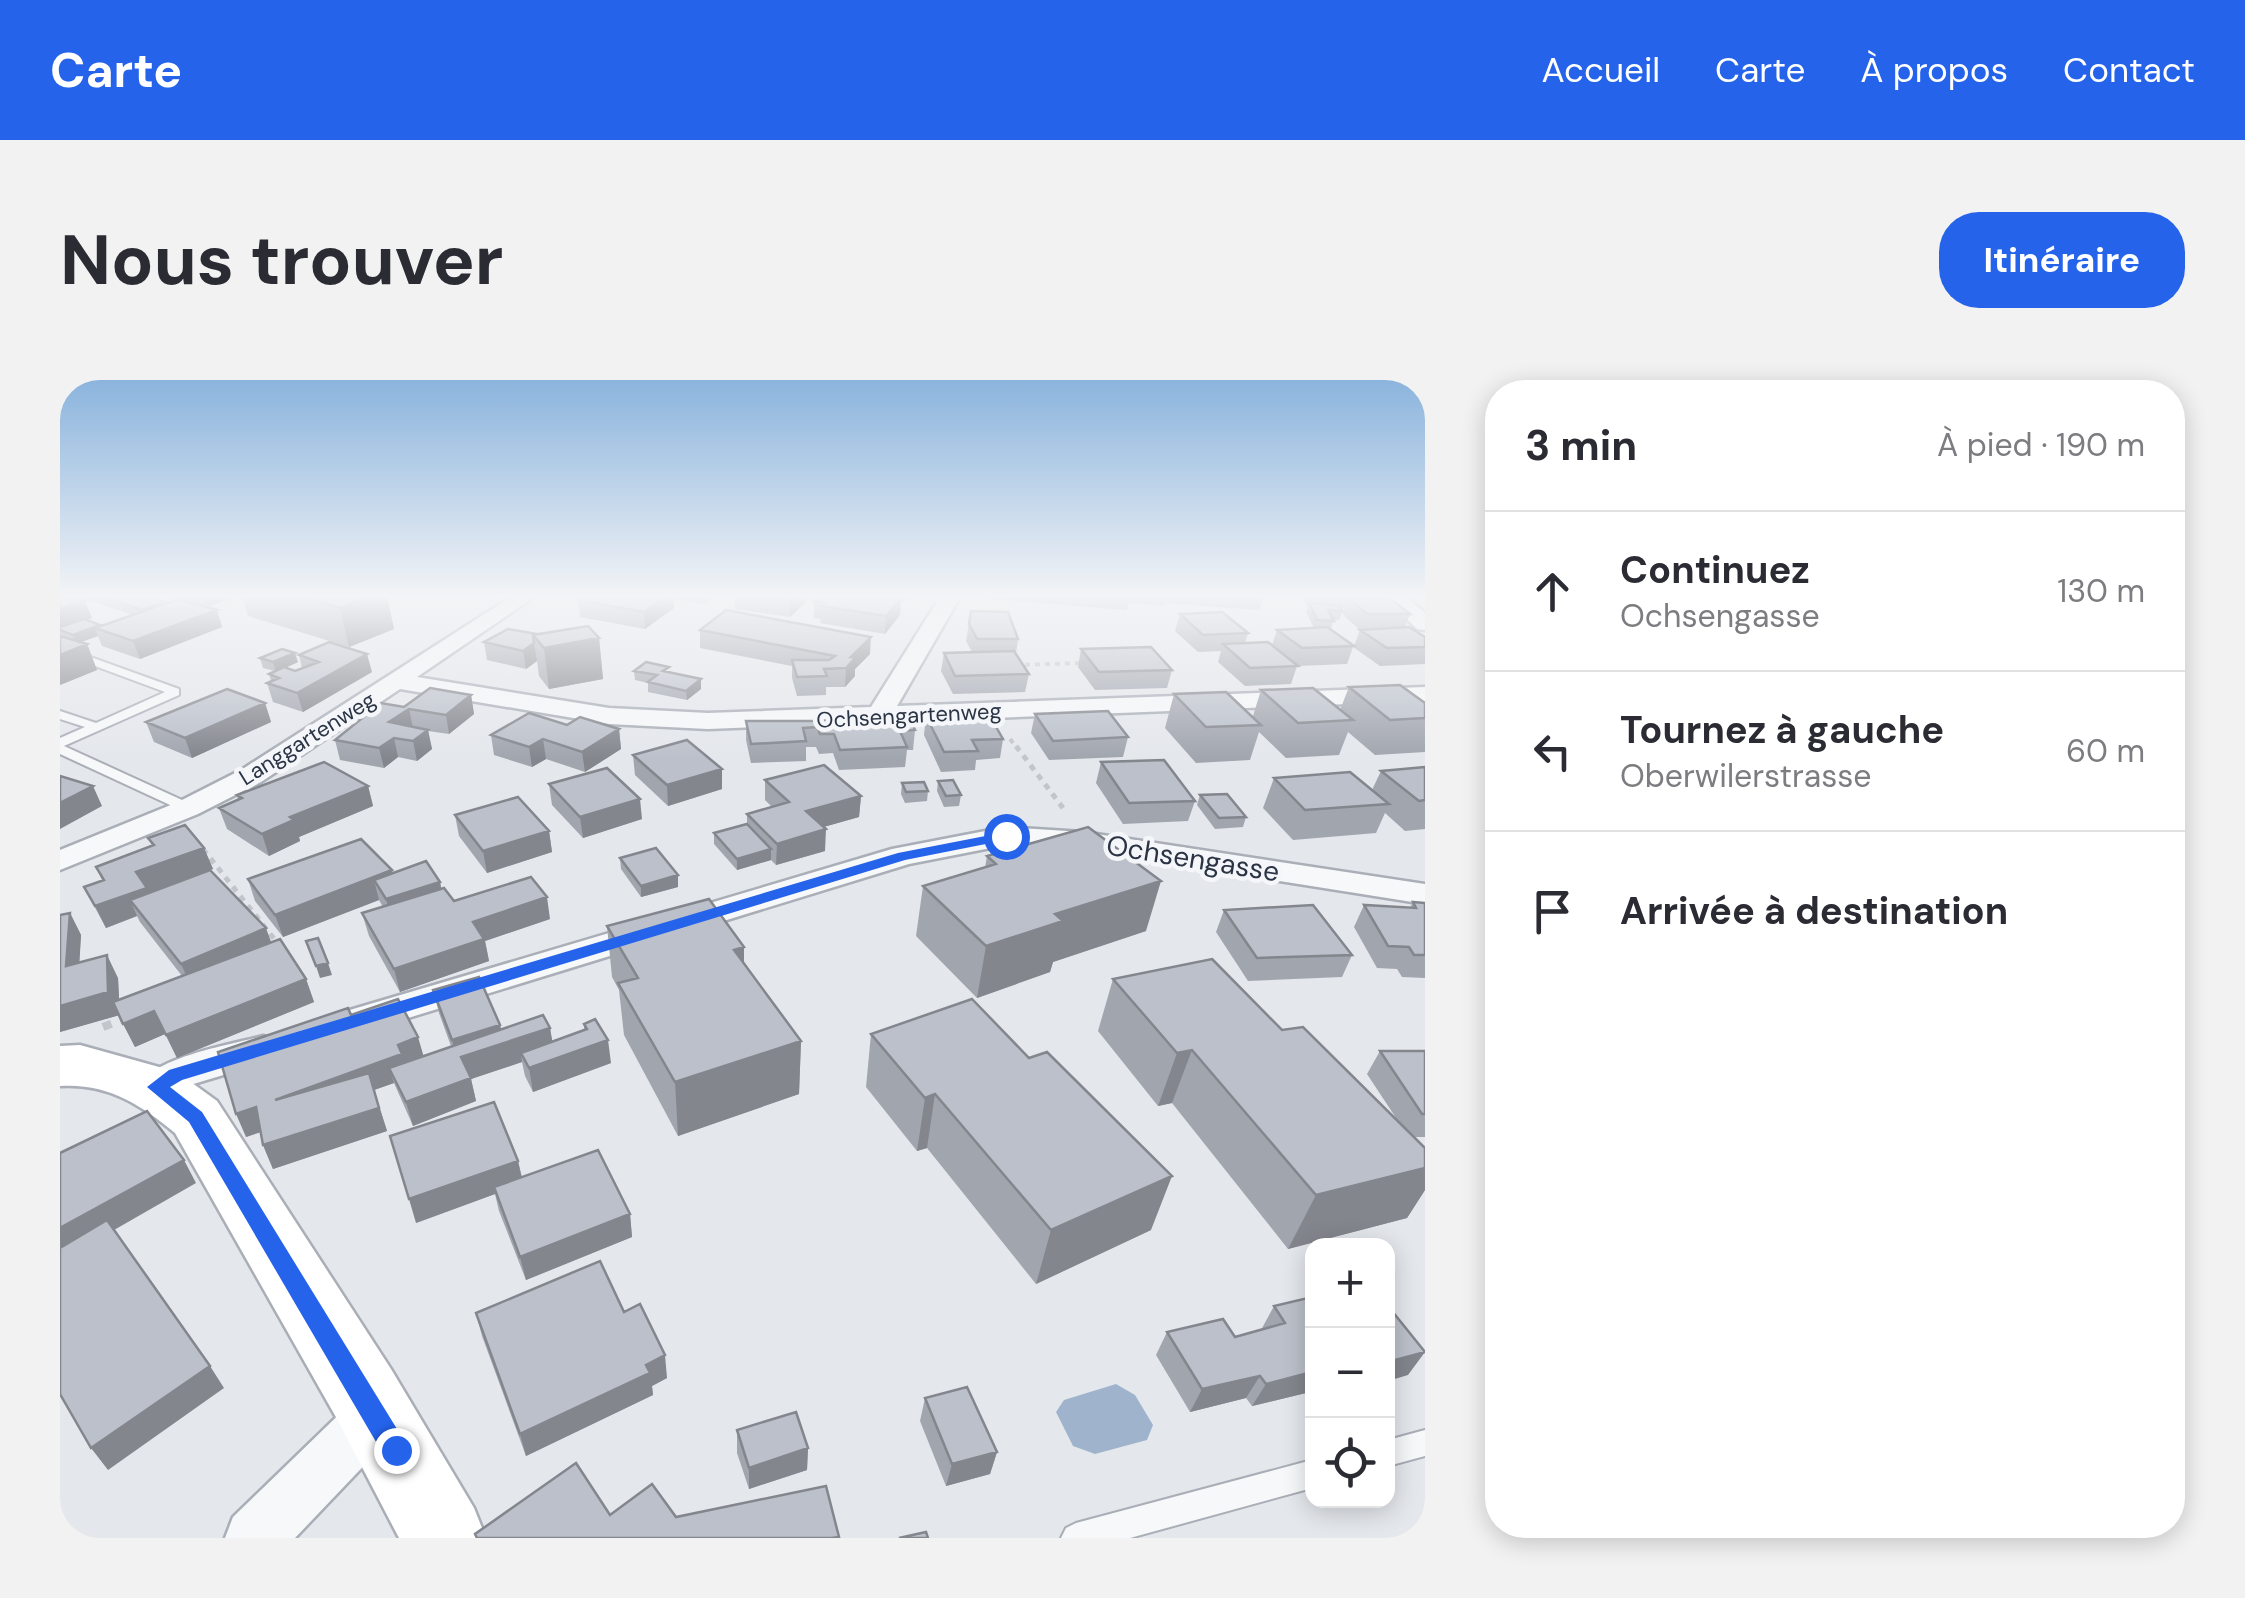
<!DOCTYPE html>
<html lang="fr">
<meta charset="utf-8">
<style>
:root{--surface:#fff;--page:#f2f2f3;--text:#2b2b33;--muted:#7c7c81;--line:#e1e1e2;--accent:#2563eb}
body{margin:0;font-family:"DM Sans",sans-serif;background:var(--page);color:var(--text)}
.controls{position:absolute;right:30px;bottom:30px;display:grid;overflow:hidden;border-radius:20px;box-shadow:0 5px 25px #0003}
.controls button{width:90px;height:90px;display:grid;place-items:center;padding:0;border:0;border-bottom:2px solid var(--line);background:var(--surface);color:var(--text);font:50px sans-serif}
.stop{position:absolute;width:30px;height:30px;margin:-22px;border:8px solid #2563eb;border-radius:50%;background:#fff}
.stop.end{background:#2563eb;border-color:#fff;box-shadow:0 2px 10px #0008}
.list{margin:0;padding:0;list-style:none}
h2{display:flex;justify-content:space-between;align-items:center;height:130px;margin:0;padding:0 40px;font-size:42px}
h2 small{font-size:32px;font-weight:400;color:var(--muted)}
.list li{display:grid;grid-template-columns:65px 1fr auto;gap:30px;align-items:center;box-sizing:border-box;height:160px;padding:0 40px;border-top:2px solid var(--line)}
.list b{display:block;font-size:38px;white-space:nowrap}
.list p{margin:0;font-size:32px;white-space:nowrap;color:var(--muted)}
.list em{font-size:32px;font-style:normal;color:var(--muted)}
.icon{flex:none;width:55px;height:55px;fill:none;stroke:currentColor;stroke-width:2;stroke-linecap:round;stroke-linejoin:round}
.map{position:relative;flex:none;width:1365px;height:1158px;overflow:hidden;border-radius:40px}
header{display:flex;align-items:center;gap:60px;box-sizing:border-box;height:140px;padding:0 50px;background:var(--accent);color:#fff}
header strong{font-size:48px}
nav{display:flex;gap:55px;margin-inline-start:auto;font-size:35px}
.intro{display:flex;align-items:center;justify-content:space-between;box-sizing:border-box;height:240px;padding:0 60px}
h1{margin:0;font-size:70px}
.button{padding:25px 45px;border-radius:40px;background:var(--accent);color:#fff;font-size:35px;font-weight:700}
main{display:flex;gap:60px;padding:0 60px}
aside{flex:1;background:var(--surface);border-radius:40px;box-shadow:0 5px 25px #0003}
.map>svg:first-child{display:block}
</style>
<header>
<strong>Carte</strong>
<nav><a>Accueil</a><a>Carte</a><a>À propos</a><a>Contact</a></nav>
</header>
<div class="intro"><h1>Nous trouver</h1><a class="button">Itinéraire</a></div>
<main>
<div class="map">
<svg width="1365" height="1158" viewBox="0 0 1365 1158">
<rect width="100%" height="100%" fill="#e4e7ec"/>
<!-- water -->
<path fill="#9fb4cc" d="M1056,1004L1075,1015L1093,1045L1087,1060L1035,1074L1013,1066L996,1032L1004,1020Z"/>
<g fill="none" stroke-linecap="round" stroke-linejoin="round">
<defs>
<path id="lane" d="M0,266L119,309V315L4,366L133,425V431H123L0,374V358L25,347L0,339V331L36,343L105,312L0,273Z
M1365,1050V1076L1328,1086V1060Z
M1252,1080V1108L1070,1158H1001L1006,1148L1016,1143Z"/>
<path id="street" d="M451,217H474L357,297L549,328L648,333L811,327L880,217H900L837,326L1365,307V321L648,349L549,344L340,309L201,402L138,434L0,490V470L118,422L181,390Z
M1324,217H1346L1365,233V250L1357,249Z
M946,447L1023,452L1365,504V524L1023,470L946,465L849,484L296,654L283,650L277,641L283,632L832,469Z
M203,656L217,659L222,669L217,679L130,705L97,722L83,717L77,707C94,677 170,665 203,656Z
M316,1009L335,1017L343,1035L335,1053L235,1158H165L173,1137L297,1017Z"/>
<path id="secondary" d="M20,665L117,692L157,721L331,989L414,1128L426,1158H339L277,1039L115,753C80,724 47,703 0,706V666Z"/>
</defs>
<!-- lane casing -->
<use href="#lane" stroke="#a9aeb7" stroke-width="4"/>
<!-- street casing -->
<use href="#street" stroke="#a9aeb7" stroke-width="5"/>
<!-- secondary casing -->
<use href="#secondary" stroke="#a9aeb7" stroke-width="5"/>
<!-- path-far2 -->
<path stroke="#c2c5cb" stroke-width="4" stroke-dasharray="5 5" stroke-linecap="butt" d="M955,285L1023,283
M950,359L958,369"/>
<!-- path-far1 -->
<path stroke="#c2c5cb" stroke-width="5" stroke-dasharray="6 6" stroke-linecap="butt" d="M956,366L1003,428
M143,469L219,565"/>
<!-- path -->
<path stroke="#c2c5cb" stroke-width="8" stroke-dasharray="9 9" stroke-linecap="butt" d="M43,647L69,637"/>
<!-- lane -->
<use href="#lane" fill="#f7f8fa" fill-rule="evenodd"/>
<!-- street -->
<use href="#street" fill="#f7f8fa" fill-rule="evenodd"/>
<!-- secondary -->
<use href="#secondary" fill="#fff" fill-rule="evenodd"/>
</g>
<!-- wall -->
<path fill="#a1a5ae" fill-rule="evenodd" d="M0,217L25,221L32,238L26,240L41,246L73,235L19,217H89L106,223L116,219L107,217H175L147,227L157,230L162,247L80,279L42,266L38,256L20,262L27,264L37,290L0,305Z
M182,217H327L334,249L289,267L188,236Z
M524,217H654L644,224L614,219V228L585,249L520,237L518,220Z
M675,217H746V222L730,237L675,229Z
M759,217H848L844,222H841L840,235L825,254L760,243L761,239L754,238V221Z
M929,217H1203L1199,230L1104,223L1103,226L1068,223L1067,230L929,219Z
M1242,217H1320V218L1350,234L1345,247L1365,257V284L1320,286L1293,267L1287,284L1237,286L1231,304L1185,306L1158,282L1161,271L1138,272L1115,251L1120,234L1188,253L1185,263L1212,265L1217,250L1254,248L1246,232L1248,226ZM1281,228H1285L1283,235L1300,250L1294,266L1271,250L1273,240H1279L1283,231Z
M911,231L958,259L956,274L969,294L965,312L893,314L881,291L884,273L912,272L906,261Z
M640,250L810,274L795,289V296L785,307H766V315L737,316L732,298V286L640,268Z
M477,254L539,258L543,299L489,309L479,296L477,281L466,289L427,280L424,262Z
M1021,269L1112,290L1107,308L1035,310L1018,287Z
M239,275L312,292L243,332L213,322L207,303L211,301L209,294L215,291L203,288L200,278L238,282L225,288L235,291L242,288Z
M574,291L609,292L641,309L627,320L588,312V303L575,300Z
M1289,307L1365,323V372L1315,375L1288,352L1279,375L1226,378L1199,352L1190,380L1136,383L1105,348L1114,314L1193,336L1201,310L1280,330Z
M411,315L414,334L389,354L368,351L372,369L357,381L338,377L324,388L280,380L275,360L344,327Z
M205,323L211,342L132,378L94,362L86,342Z
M975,334L1068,357L1063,377L989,380L971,353Z
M866,336L943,359L940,378L916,380L915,390L881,392L864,355Z
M686,341L855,350L853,370H847L845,387L779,390L773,373L759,374L756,367H746V381L691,383L686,360Z
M507,345L559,349L561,369L525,392L486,379L472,387L434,375L431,355Z
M573,375L662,409L608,426L575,395Z
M1041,382L1135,421L1128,441L1063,444L1036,403Z
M1365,387V449L1345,451L1325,433L1316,453L1233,460L1203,428L1214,398L1312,410L1321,391Z
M705,400L801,416L799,437L763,447L765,471L716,485L711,480L677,490L654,464V453L687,444V434L712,427L705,420Z
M878,401L901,415L899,426L884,427L877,411Z
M842,403L868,411L867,421L845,423L841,414Z
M489,404L582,439L523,458L492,425Z
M308,406L313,426L239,457L240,461L209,476L167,449L159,428L178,420L177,415Z
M1140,415L1186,437L1183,447L1155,449L1137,425Z
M395,435L489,451L492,472L427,493L399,456Z
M88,458L144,468L153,489L150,490L211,562L246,599L254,622L117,678L105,654L75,667L59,635L0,652L10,533L21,555L19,582L58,598L59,620L122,596L80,542L77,536L46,548L24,507L42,500L36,487L92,466Z
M927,476L1086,551L993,582L990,592L917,618L856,556L863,506L925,488Z
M560,478L618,495V507L581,517L561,489Z
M333,493L380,502L381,509L394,521L490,539L425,561L429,581L340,612L309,556L302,533L323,527L319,520L223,557L195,521L188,499Z
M1353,522L1365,523V598L1342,597L1337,589L1317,588L1294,547L1304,525L1350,528Z
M1164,530L1292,575L1282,597L1188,601L1156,552Z
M547,546L684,583L741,661L739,714L618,756L564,655L559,610L552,597Z
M1053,599L1222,650L1338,741L1307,694L1320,671H1365V757H1354L1365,768V810L1347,838L1228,869L1112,723L1098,726L1038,651Z
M373,610L440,645L441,649L490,648L492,661L524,650V644L551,683L473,712L465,696L462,682L411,699L416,721L353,746L334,703L314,710L327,751L213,789L203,765L201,752L186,757L291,635L363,676L391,666L379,633Z
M811,654L969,678L1091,850L976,904L867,768L857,771L806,707Z
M458,781L462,797L570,834L572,857L466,900L439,831L435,814L356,843Z
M1252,917V1021L1246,1013L1192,1026L1186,1018L1130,1032L1096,975L1107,952L1175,957L1201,950L1214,926Z
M564,932L607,998L592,1006L593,1015L466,1076L422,956L416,933Z
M865,1018L937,1072L930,1094L886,1106L860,1041Z
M677,1050L748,1068L747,1090L689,1109L677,1073Z"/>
<!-- shaded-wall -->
<path fill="#83868d" d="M140,217H175L144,228Z
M309,217H327L334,249L289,267L280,228Z
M606,217H613L614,228L585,249L584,232Z
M644,217H654L644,224Z
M735,217H746V222L730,237V221Z
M841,218L840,235L825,254L826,236Z
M25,221L32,238L0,249V229Z
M157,230L162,247L80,279L73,261Z
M40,245L35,248L38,256L16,264L13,255Z
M811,257L810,274L795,289V296L785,307L786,288L791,277Z
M539,258L543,299L489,309L484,268Z
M474,263L477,281L466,289L463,271Z
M27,264L37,290L0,305V275Z
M235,273L238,282L216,292L213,282Z
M307,274L312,292L243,332L237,313Z
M641,299V309L627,320L626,311Z
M411,315L414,334L389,354L386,335Z
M205,323L211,342L132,378L125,358Z
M349,329L353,348L334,358L338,377L324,388L319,368L329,342Z
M559,349L561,369L525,392L522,372Z
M368,350L372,369L357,381L353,361Z
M483,359L486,379L472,387L469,367Z
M662,389V409L608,426L607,405Z
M33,406L42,426L0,449V423Z
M308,406L313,426L239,457L240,461L209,476L202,454L230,437Z
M801,416L799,437L746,452V431Z
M580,419L582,439L523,458L520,437Z
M766,449L765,471L716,485L717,464Z
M489,451L492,472L427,493L423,471Z
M144,468L153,489L70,520L77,536L46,548L35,526L76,492Z
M711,469V480L677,490V479Z
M332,490L338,512L314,500L319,520L223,557L215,535Z
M618,495V507L581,517V506Z
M1101,501L1086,551L993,582L990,592L917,618L926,566L995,534Z
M380,502L384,523L332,541L326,519Z
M487,517L490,539L425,561L429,581L340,612L334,589L413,542Z
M10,533L21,555L18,608L6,586Z
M206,548L214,570L131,606L121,584Z
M684,567V618L674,570Z
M47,575L58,598L60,635L0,652V626Z
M268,583L272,595L260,598L256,586Z
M246,599L254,622L117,678L106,655Z
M94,631L105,654L75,667L63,644Z
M440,645L444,663L490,648L494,671L461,673L462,682L411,699L416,721L353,746L346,722L398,683L392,660Z
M358,657L365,681L329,688L334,703L314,710L327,751L213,789L203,765L215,720Z
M548,660L551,683L473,712L469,688Z
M741,661L739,714L618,756L615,702Z
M1132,670L1112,723L1098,726L1117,673Z
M875,714L867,768L857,771L865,718Z
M196,727L206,750L186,757L176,734Z
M124,780L136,803L0,881V848Z
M458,781L463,804L434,807L435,814L356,843L349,819Z
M1365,788V810L1347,838L1228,869L1256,815Z
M1112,796L1091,850L976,904L991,850Z
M570,834L572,857L466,900L460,877Z
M1365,972L1348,995L1328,1001V982Z
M605,975L607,998L592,1006L593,1015L466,1076L460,1054Z
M150,986L164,1008L48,1090L31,1068Z
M1252,992V1002L1246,1013L1192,1026L1206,1004Z
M1200,996L1186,1018L1130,1032L1142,1009Z
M748,1068L747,1090L689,1109V1088Z
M937,1072L930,1094L886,1106L892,1084Z"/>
<!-- building -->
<path fill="#bbc0ca" stroke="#83868d" stroke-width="2.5" d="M0,217H11L25,221L0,229Z
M41,217H89L105,222L82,230Z
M240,217H309L280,228Z
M524,217H606L584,232L518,220Z
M704,217H735L730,221Z
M759,217H820L841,218L826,236L761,226L765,223L754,221Z
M1289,218L1331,219L1350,234H1307Z
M119,219L157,230L73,261L35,248Z
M1249,223L1279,226L1283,231L1268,230L1274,241L1257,240Z
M666,230L811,257L791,277H796L786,288L764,289L767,296L737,297L732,280H769L775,276L640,250Z
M911,231L948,232L958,259H917L909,244Z
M1162,232L1188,253L1143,255L1120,234Z
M24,239L40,245L13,255L0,250V247Z
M528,246L539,258L484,268L473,255Z
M1267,247L1294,266L1242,268L1217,250Z
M1349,247L1365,257V267L1327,268L1300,250Z
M448,249L477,254L473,255L474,263L463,271L424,262Z
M0,256L27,264L0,275Z
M269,262L307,274L237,313L207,303L219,298L209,294L224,287L235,291L259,282L239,275Z
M1208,262L1238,286L1190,288L1163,264Z
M1091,267L1112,290L1039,292L1021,269Z
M222,269L235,273L213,282L200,278Z
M954,271L969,294L895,296L884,273Z
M586,282L609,287L603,291L641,299L626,311L588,302L597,295L574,291Z
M1340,305L1365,323V338L1330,340L1289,307Z
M370,308L411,315L386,335L349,329L329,342L368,350L353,361L334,358L319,368L275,360L321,323L344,327Z
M1253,308L1293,340L1238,343L1201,310Z
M167,309L205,323L125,358L86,342Z
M1166,312L1201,345L1146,347L1114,314Z
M1048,331L1068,357L993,361L975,334Z
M469,333L507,345L520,337L559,349L522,372L483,359L469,367L431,355Z
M928,333L943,359L912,360L918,371L884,372L866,336Z
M848,337L855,350L840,351L847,367L780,370L774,354H760L757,347L743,348L746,361L691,364L686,341H755Z
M627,360L662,389L607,405L573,375Z
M1104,380L1135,421L1069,423L1041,382Z
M264,382L308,406L230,437L234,440L202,454L159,428L182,418L177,415Z
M764,385L801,416L746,431L766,449L717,464L687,434L729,422L705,400Z
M1365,387V420L1359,421L1321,391Z
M547,388L580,419L520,437L489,404Z
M1290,392L1329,424L1245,430L1214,398Z
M0,396L33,406L0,423Z
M893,400L901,415L886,416L878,401Z
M864,402L868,411L846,412L842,403Z
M1167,414L1186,437L1159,438L1140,415Z
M458,417L489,451L423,471L395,435Z
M687,444L711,469L677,479L654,453Z
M125,445L144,468L76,492L87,508L35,526L24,507L44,500L36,487L94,465L88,458Z
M1028,447L1101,501L995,534L1003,541L926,566L863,506L936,484L927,476Z
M301,459L332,490L215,535L188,499Z
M596,468L618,495L581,506L560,478Z
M366,481L380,502L326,519L314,500Z
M150,490L206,548L121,584L70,520Z
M471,497L487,517L413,542L424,559L334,589L302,533L384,508L394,521Z
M649,519L684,567L674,570L741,661L615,702L558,603L578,598L547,546Z
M1353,522L1365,523V575H1354L1349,567L1328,566L1304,525L1356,528Z
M1253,525L1292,575L1197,578L1164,530Z
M10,533L6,586L47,575L48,612L0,626V535Z
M258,558L268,583L256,586L246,561Z
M220,559L246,599L106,655L94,631L63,644L53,622Z
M1152,579L1222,650L1243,647L1365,768V788L1256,815L1132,670L1117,673L1053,599Z
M419,597L440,645L392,660L373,610Z
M338,619L358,657L338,665L342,674L215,720L309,693L319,728L203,765L196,727L176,734L158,672L288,628L291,635Z
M912,619L969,678L987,672L1112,796L991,850L875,714L865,718L811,654Z
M483,635L490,648L401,677L411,698L346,722L329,688Z
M535,639L548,660L469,688L461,673L527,649L524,644Z
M1320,671H1365V734H1362Z
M434,722L458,781L349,819L330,756Z
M87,731L124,780L0,848V773Z
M538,770L570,834L460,877L434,807Z
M47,840L150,986L31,1068L0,1014V868Z
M540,881L564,932L580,924L605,975L586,985L590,993L460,1054L416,933Z
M1252,917V992L1206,1004L1200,996L1142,1009L1107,952L1163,939L1175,957L1225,943L1214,926Z
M1328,926L1365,972L1328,982Z
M907,1007L937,1072L892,1084L865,1018Z
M736,1032L748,1068L689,1088L677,1050Z
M516,1083L550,1135L592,1104L616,1137L766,1106L779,1157L772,1158H417L415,1154Z
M866,1152L868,1158H839Z"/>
<!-- sky -->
<linearGradient id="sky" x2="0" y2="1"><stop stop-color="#8bb4dd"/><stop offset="0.57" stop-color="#f3f4f6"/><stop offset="1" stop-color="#f3f4f6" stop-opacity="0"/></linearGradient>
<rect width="1365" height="379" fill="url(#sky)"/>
<!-- route -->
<path fill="#2563eb" d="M946,452L951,454V459L845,480L122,700L110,707L142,732L345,1062L348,1070L345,1079L336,1083L326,1079L129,742L87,707L109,690L838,473Z"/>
<g text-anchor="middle" stroke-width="9" stroke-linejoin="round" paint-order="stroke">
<!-- far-street labels -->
<g font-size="22" fill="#2b3445" stroke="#f4f6f9">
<text transform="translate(849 335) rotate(-3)" y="8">Ochsengartenweg</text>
<text transform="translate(247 358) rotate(-32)" y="8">Langgartenweg</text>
</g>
<!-- street labels -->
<g font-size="28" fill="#2b3445" stroke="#f4f6f9">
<text transform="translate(1133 478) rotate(9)" y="10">Ochsengasse</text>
</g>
</g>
</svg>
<div class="controls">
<button>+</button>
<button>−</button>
<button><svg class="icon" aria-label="locate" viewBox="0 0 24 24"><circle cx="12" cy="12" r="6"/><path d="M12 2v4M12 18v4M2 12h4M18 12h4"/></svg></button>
</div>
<div class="stop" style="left:946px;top:456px"></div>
<div class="stop end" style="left:336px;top:1070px"></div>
</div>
<aside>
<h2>3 min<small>À pied · 190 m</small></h2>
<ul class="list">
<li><svg class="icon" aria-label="ahead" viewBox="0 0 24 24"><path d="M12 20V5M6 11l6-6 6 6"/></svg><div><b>Continuez</b><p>Ochsengasse</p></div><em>130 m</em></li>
<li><svg class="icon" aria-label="left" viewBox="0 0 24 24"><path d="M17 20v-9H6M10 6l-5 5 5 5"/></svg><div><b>Tournez à gauche</b><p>Oberwilerstrasse</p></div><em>60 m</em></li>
<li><svg class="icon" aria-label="arrive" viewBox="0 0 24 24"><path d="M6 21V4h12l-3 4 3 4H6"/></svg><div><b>Arrivée à destination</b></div></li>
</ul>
</aside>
</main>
